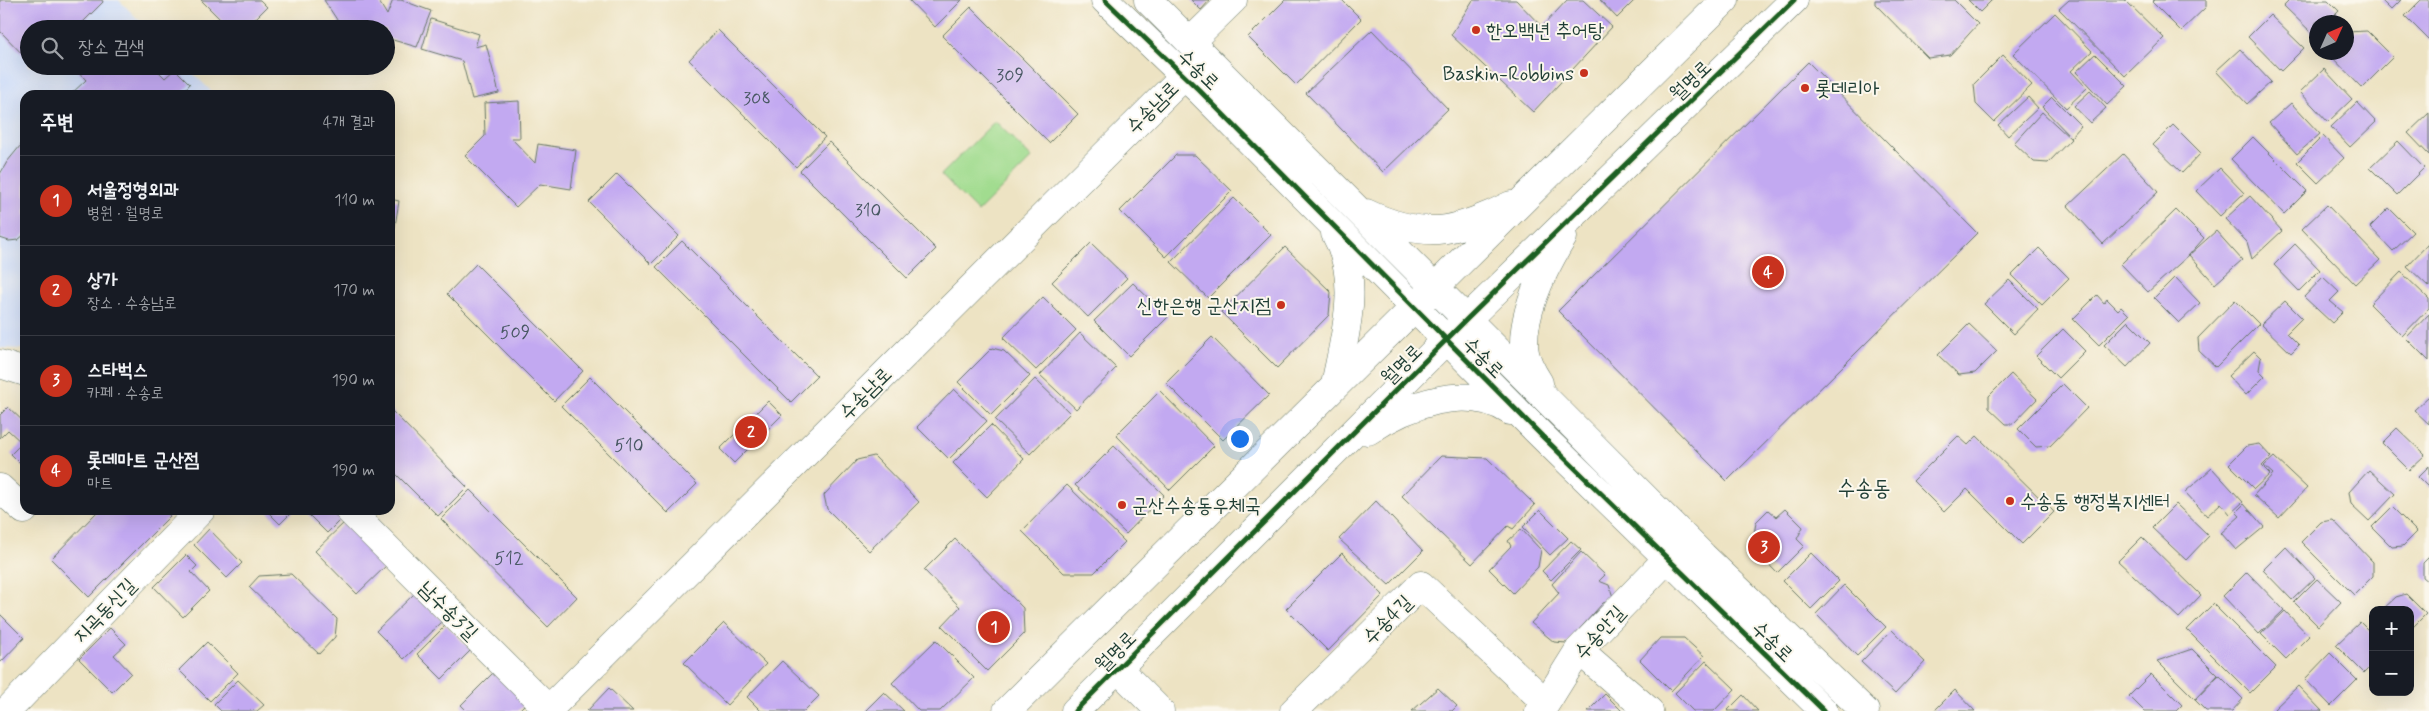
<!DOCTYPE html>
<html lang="ko">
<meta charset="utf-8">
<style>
:root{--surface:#171b24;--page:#20242c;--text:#f1f3f6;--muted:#9ea1a6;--line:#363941;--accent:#c8321e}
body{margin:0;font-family:Mynerve,"Poor Story",sans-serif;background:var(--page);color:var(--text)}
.controls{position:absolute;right:15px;bottom:15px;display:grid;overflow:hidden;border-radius:10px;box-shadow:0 5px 20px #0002}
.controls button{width:45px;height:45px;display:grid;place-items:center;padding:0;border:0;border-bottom:1px solid var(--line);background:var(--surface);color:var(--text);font:25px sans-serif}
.compass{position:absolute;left:2309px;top:15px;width:45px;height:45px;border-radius:50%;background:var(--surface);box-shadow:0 5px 20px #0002;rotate:45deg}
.you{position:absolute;left:1239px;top:438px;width:18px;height:18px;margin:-12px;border:4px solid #fff;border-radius:50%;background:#1a73e8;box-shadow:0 0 0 8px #1a73e833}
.badge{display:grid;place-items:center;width:32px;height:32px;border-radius:50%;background:var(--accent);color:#fff;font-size:16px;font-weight:700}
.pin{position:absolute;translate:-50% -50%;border:2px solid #fff;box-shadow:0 1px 5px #0006}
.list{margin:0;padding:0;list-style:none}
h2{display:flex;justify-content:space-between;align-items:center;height:65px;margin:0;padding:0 20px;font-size:21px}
h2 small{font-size:16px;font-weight:400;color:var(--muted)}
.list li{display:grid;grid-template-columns:32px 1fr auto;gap:15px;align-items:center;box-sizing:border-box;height:90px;padding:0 20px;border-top:1px solid var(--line)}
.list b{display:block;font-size:19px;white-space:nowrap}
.list p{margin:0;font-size:16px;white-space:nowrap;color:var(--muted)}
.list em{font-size:16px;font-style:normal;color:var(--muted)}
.icon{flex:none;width:28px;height:28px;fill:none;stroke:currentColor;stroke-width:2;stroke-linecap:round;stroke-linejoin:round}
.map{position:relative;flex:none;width:2429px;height:711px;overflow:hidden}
.search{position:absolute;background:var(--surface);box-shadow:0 5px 20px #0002;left:20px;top:20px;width:375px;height:55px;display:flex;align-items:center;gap:12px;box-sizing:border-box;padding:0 18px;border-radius:28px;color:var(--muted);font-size:19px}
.panel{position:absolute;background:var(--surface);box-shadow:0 5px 20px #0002;left:20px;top:90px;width:375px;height:425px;border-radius:15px}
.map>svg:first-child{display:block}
</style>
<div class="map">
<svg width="2429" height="711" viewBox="0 0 2429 711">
<rect width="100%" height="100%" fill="#fbf7ec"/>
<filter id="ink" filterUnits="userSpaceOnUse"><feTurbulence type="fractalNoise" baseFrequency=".02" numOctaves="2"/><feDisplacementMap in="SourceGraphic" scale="10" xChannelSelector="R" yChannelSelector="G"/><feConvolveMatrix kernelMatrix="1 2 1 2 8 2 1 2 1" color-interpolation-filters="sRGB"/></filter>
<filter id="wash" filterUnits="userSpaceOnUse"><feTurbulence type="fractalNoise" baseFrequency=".0096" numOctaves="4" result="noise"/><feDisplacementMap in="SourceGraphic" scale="20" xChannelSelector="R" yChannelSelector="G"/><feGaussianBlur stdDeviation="1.12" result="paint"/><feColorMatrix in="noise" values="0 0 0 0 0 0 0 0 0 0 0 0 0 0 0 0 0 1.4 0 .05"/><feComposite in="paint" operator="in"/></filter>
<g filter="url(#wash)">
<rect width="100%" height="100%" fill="#ede3c3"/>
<!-- built -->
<path fill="#ccdbf9" d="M0,0H119L148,29H29V66H186L215,95H25L24,349L0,348Z"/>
<!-- green -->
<path fill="#a1dc8f" stroke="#608c62" d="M995,121L1032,158L978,212L941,175Z"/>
<g id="blocks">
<!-- building -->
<path fill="#c2a9f1" d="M0,0H102L103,2L76,29H29V61L0,31Z
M201,0H260L267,7L245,29H230Z
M324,0H378L387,15L393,0H401L431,11L417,47L386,38V29H343Z
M909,0H962L935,27Z
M1191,0H1210L1201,10Z
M1285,0H1342L1361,19L1296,85L1248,37Z
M1473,0H1516L1542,27L1567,0H1583L1612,27L1533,112L1451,35Z
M1600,0H1635L1617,18Z
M1875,0H1954L1978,24L1950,55L1928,58L1875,4Z
M1968,0H1992L1980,12Z
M2069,0H2125L2164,38L2125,76L2059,9Z
M2154,0H2206V7L2181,31L2152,2Z
M2290,0H2328L2339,11L2328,22H2316L2315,36L2284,6Z
M2381,0H2401L2391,10Z
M2421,0H2429V40L2405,16Z
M971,7L1078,114L1049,143L942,36Z
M2055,13L2092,51L2071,71L2087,88L2066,108L2013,54Z
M2270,15L2304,48L2281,71L2248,37Z
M431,19L479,34L475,47L486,44L499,93L472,99L462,61L422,49Z
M718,30L825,137L796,167L689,60Z
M1372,30L1448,109L1383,172L1306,93Z
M2367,31L2393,57L2362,88L2327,52H2346V32Z
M2240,49L2271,82L2247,104L2216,71Z
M2095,54L2127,86L2107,105L2076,72Z
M2003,55L2032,85L1994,122L1976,104L1974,84Z
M1808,62L1977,233L1727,481L1558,311Z
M73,66H153L165,78L175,69L190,84L180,95H70L86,80Z
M2324,69L2352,99L2328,122L2300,92Z
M2090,91L2106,108L2090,123L2074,106Z
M2028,97L2038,108L2008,136L1998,125Z
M2052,97L2081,126L2071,137L2042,107Z
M519,101L520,138H511L535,163L538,144L576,150L571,189L540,184L516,207L465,156L485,136L484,103Z
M2357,102L2376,122L2350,147L2331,127Z
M2291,103L2320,134L2297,154L2269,123Z
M2042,112L2071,139L2048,163L2034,162L2014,143Z
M2429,113V155L2408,133Z
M2173,125L2201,153L2182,173L2153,145Z
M2323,136L2344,158L2318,183L2297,162Z
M2253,137L2307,191L2284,214L2231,159Z
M25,140V234L18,240L9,241L0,238V174L7,162Z
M2398,141L2424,168L2397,195L2370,168Z
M829,142L936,249L907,278L800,171Z
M2123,154L2158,192L2103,244L2068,206Z
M1176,155H1195L1232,191L1166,257L1120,211Z
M2220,168L2244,193L2220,216L2196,191Z
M617,174L679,236L651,264L589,202Z
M2250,196L2282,231L2252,259L2247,242L2225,219Z
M1234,198L1271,235L1208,298L1171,262Z
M390,199L399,201L393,239H390Z
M2327,205L2380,260L2355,284L2302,229Z
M2389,208L2413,232L2393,251L2370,227Z
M2176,210L2204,238L2189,255L2216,231L2242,260L2215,284L2189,255L2148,292L2121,264Z
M682,241L817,376L791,402L656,267Z
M1091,243L1127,278L1088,317L1052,282Z
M2429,243V287L2407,266Z
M2295,244L2320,270L2299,291L2274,265Z
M1285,247L1331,292L1329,315L1277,368L1221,312Z
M2039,248L2069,278L2042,305L2012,275Z
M476,264L583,371L554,401L447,294Z
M2401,272L2429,299V308L2402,336L2370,304Z
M2175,277L2200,303L2179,323L2154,298Z
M2323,277L2339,292L2330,301L2343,312L2332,323L2304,297Z
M2009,280L2038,309L2014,334L1984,304Z
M1133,283L1168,317L1129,356L1094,321Z
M2097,295L2104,303L2107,299L2118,310L2121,307L2129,315L2099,345L2073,319Z
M1043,297L1076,330L1036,370L1003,338Z
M2235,300L2259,324L2216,367L2199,351L2198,338Z
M2285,301L2302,318L2287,333L2299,345L2291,353L2261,324Z
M2429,314V361L2406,338Z
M2128,321L2150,343L2127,367L2104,345Z
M1969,324L1997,351L1975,373L1959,375L1938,355Z
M2063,329L2085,351L2058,378L2036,356Z
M1080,333L1116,368L1076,409L1040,375Z
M1212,337L1269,395L1223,440L1166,383Z
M992,348L1004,351L1030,376L991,415L958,382Z
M2254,351L2261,358L2259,370L2265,376L2246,395L2228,376Z
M2011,374L2037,399L2013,424H2006L1989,408V396Z
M590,377L697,484L668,513L561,406Z
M1035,379L1070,413L1030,454L995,420Z
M2063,384L2087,408L2050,446L2036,447L2018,429Z
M954,389L987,421L949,459L917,427Z
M1160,391L1214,446L1170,490L1116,435Z
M2429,396V424L2414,410Z
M768,401L782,415L734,463L720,449Z
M8,407L25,423V468L11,454L22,443L8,430L0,438V415Z
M390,409L467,487L438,516L390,468Z
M991,425L1024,459L987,497L953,463Z
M2397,428L2425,455L2409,470L2382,443Z
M1958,436L1968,445L1977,436L2054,512L2022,544L1967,489L1944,512L1913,481Z
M2259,444L2271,457L2262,466L2270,474L2254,489L2229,464L2247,446Z
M1114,446L1164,495L1126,534L1075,485Z
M874,456L919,502L869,551L827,509L824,495L857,460Z
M1441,456L1487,458L1535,505L1513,529L1508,526L1472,564L1402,496Z
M2274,457L2307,488L2279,518L2254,495L2273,474L2264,466Z
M2429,466V488L2418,477Z
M2212,468L2243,502L2230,514L2221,503L2207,516L2185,492Z
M2369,470L2395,494L2369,521L2351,504L2349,492Z
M1067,485L1125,542L1094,573H1064L1022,531Z
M470,490L577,597L548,627L441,519Z
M1376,501L1423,551L1389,585L1339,539Z
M2176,504L2209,536L2186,560L2152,528Z
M2244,504L2264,527L2236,550L2221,533L2240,516L2236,512Z
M2392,507L2417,532L2403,546L2392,547L2372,527Z
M1785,509L1803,527L1797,539L1804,546L1777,573L1752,547L1756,522L1768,510L1776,517Z
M99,510H164L170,516L89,597L51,559Z
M266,510H294L280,524Z
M304,510H336L343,517L327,533Z
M1540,510L1568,538L1550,555L1523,527Z
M347,520L389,563L357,594L315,551Z
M2333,520L2373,562V576L2354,595L2301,542L2321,522Z
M209,529L242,563L227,578L194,545Z
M1521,529L1541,550L1538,567L1513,593L1489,569L1511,546L1508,541Z
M2142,537L2201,595L2179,618L2118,561Z
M955,539L1023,608L1024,634L987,671L942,626L960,607L924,570Z
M1571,541L1581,550L1551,580L1542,571Z
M2286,547L2315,578L2292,600L2263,570Z
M1581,552L1605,575L1599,581L1609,585L1613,597L1610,601L1603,603L1567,643L1554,642L1531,623L1559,593L1552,584Z
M1342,553L1383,595L1328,651L1286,609Z
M1811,553L1839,581L1811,609L1783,581Z
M186,555L197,566L191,572L209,591L183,617L154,587Z
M2429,557V582L2423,577V563Z
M2247,572L2284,610L2259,634L2223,596Z
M291,574L337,619L335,637L319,654L249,587L259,576Z
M2317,579L2341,602L2318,626L2294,602Z
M1844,585L1886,627L1857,656L1816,614Z
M415,593L443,621L404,659L376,631Z
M2406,594L2426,614L2410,630V610H2382L2396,597Z
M2213,604L2276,667L2250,693L2187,630Z
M2285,611L2309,636L2286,659L2261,634Z
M0,614L24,638L0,663Z
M2360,622L2373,635V664L2364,673L2336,645Z
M724,623L766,664L727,705L684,663Z
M446,625L471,650L442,679L417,654Z
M110,628L126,644L114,655L131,673L112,692L79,659Z
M1892,630L1925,662L1895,694L1861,662Z
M1660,638H1684L1704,656L1671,691L1640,660Z
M936,640L974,678L940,711H919L892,683Z
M207,642L238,673L210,701L179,670Z
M2192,649L2218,675L2195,699L2157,661Z
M2330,653L2357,680L2331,706L2305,679Z
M782,661L819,696L804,711H761L747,697Z
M1706,661L1735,689L1714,711H1693L1675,693Z
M496,670L528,701L518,711H467L461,705Z
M2151,674L2182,705L2176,711H2144L2129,696Z
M2219,675L2243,699L2232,711H2206L2195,700Z
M238,680L264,705L257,711H221L214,704Z
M2298,686L2322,711H2276L2274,709Z
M609,688L633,711H587Z
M1438,688L1457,706L1452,711H1412Z
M1955,690L1975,711H1934Z
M884,692L904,711H865Z
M1605,694L1622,711H1588Z
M1743,695L1758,711H1727Z"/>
</g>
</g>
<g filter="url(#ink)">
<use href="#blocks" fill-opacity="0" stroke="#677766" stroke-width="1"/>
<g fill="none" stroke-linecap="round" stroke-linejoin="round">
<defs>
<path id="minor" d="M1105,0L1199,90L1541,435L1824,711
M1148,0L1703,556L1865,711
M1190,42L1233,0
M1366,213C1387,223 1414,231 1438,230C1459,229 1492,215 1511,205
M1335,233C1362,280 1345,335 1335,385
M0,364L25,372
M1539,383C1532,372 1525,360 1524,347C1523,309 1544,268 1563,237
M1368,431C1407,405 1467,382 1510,411
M0,488L24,510L25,509
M349,510L550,711
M1579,650L1649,711
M1118,669L1160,711
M7,711L201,510
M547,711L1184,76
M1007,711L1725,0
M1075,711L1467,319L1794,0
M1294,711L1421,585L1546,703
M1539,711L1546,703L1579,650L1667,559"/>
</defs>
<!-- minor casing -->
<use href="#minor" stroke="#677766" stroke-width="29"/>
<!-- minor -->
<use href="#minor" stroke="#fff" stroke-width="28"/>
<defs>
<path id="cycleway" d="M1105,0L1199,90L1541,435L1824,711
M1075,711L1467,319L1794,0"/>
</defs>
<!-- cycleway casing -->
<use href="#cycleway" stroke="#fbf7ec" stroke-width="8"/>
<!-- cycleway -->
<use href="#cycleway" stroke="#1b5e20" stroke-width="5"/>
</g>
</g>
<!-- markers -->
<g fill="#c8321e" stroke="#fbf7ec" stroke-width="2">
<circle cx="1476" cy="30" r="5"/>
<circle cx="1584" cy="73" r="5"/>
<circle cx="1805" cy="88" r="5"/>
<circle cx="1281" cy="305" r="5"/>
<circle cx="2010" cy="501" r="5"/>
<circle cx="1122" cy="505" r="5"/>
</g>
<g text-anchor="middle" stroke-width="4" stroke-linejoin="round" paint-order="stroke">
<!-- number labels -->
<g font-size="18" fill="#485863">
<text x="1010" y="81">309</text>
<text x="757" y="104">308</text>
<text x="868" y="216">310</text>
<text x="515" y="338">509</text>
<text x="629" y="451">510</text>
<text x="509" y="564">512</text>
</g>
<!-- poi labels -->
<g font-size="20" fill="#1f3d34" stroke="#fbf7ec" text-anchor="start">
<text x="1486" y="37">한오백년 추어탕</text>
<text x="1574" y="80" text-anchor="end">Baskin-Robbins</text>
<text x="1815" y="95">롯데리아</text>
<text x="1271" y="312" text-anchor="end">신한은행 군산지점</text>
<text x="2020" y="508">수송동 행정복지센터</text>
<text x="1132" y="512">군산수송동우체국</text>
</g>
<!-- street labels -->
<g font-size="20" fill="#1f3d34" stroke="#fbf7ec">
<text transform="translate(1199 69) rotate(44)" y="7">수송로</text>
<text transform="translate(1690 80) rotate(-44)" y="7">월명로</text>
<text transform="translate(1152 107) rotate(-45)" y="7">수송남로</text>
<text transform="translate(1484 357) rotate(45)" y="7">수송로</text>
<text transform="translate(1401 364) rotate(-45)" y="7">월명로</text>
<text transform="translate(865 393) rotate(-45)" y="7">수송남로</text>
<text transform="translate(104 610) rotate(-46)" y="7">지곡동신길</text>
<text transform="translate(449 610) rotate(45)" y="7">남수송3길</text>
<text transform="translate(1387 619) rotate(-45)" y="7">수송4길</text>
<text transform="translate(1599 632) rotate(-48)" y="7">수송안길</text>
<text transform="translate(1773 641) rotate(44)" y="7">수송로</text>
<text transform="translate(1115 651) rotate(-45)" y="7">월명로</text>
</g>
<!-- quarter labels -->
<g font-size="22" fill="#1f3d34" stroke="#fbf7ec">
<text x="1864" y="495">수송동</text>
</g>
</g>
</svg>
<div class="controls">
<button>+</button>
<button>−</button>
</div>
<svg class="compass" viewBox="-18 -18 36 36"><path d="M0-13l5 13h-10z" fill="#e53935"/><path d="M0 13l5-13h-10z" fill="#9ea1a6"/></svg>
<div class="you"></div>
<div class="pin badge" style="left:994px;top:627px">1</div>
<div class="pin badge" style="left:751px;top:432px">2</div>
<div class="pin badge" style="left:1764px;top:547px">3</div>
<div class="pin badge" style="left:1768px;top:272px">4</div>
<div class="search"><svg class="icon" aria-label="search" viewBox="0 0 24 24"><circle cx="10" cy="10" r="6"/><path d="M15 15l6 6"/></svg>장소 검색</div>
<section class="panel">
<h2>주변<small>4개 결과</small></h2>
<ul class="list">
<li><span class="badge">1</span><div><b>서울정형외과</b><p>병원 · 월명로</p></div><em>110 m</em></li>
<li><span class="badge">2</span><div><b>상가</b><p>장소 · 수송남로</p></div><em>170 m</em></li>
<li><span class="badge">3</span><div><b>스타벅스</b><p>카페 · 수송로</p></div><em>190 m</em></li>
<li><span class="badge">4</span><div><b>롯데마트 군산점</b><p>마트</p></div><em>190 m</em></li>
</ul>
</section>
</div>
